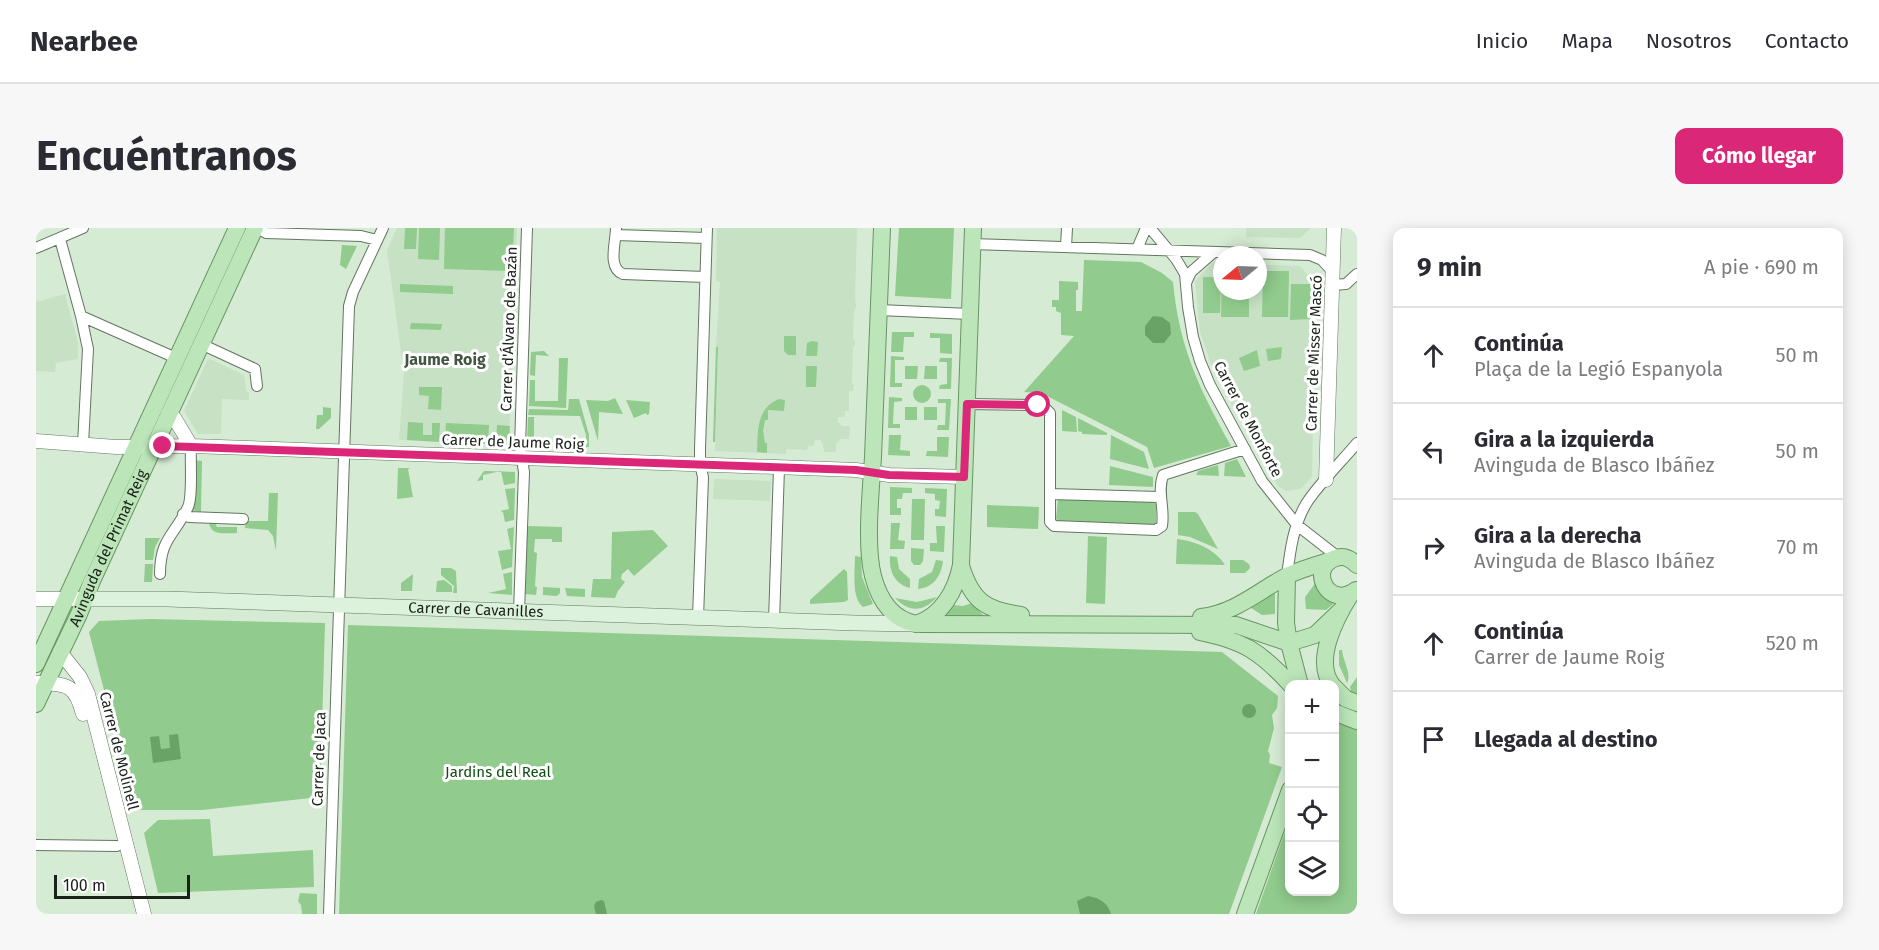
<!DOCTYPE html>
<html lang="es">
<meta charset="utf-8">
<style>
:root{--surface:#fff;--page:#f7f7f7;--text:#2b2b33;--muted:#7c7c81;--line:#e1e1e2;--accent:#db2777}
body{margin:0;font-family:"Fira Sans",sans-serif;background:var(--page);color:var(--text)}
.controls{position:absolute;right:18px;bottom:18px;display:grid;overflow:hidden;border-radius:12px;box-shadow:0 3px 15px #0003}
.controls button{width:54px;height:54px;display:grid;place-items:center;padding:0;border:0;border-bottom:2px solid var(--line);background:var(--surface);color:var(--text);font:30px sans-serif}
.compass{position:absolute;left:1177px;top:18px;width:54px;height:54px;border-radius:50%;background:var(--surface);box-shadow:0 3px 15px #0003;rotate:251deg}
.scale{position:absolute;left:18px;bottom:15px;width:136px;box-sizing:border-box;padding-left:6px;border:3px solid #192119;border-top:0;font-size:16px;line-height:21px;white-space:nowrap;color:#192119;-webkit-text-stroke:4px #fff;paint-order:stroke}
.stop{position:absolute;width:18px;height:18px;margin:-14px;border:4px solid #db2777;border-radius:50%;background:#fff}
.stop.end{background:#db2777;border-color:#fff;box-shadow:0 2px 6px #0008}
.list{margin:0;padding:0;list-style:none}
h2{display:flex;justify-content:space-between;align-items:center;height:78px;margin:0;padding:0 24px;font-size:26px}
h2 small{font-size:20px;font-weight:400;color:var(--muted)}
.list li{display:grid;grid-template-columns:39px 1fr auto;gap:18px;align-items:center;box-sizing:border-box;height:96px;padding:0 24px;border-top:2px solid var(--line)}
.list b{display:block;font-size:22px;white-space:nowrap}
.list p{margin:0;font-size:20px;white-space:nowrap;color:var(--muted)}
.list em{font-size:20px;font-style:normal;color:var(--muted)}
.icon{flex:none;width:33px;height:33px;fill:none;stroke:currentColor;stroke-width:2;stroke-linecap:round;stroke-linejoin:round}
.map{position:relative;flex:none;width:1321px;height:686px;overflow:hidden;border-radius:12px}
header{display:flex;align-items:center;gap:36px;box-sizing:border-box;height:84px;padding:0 30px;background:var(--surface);border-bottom:2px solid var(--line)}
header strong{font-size:28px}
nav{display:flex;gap:33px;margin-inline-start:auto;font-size:21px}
.intro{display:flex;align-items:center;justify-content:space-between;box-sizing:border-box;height:144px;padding:0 36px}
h1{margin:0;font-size:42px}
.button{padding:15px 27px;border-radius:12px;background:var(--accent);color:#fff;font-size:21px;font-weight:700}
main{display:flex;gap:36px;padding:0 36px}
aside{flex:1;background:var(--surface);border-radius:12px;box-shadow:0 3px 15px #0003}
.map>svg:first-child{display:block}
</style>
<header>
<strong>Nearbee</strong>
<nav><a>Inicio</a><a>Mapa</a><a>Nosotros</a><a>Contacto</a></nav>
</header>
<div class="intro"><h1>Encuéntranos</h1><a class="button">Cómo llegar</a></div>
<main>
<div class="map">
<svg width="1321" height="686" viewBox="0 0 1321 686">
<rect width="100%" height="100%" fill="#d6ebd4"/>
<!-- built -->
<path fill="#c7e1c4" d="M361,0H481L473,216L363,212L368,145L351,22Z
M681,0H821L819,71L820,78L818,84L817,111L819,112V118H817L816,156H818L817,163H813V183H809V189H802V194L806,198H812L814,200L813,211H805L800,216V224H788L787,216L784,212H779L778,218H772L771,222L750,221V226L679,223L682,120L680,119L684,54L680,53Z
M1210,0H1275L1264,10L1210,9Z
M1176,35L1186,36V63H1222V37L1264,38L1280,56L1276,248L1265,261L1251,263L1242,258L1178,145L1164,104L1159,53Z
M29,66L42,115V131L20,135L19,144L0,143V74Z
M174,131L208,147L210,163L213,164V172L186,171L185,206H162L148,183L171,133Z
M678,251L735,253L734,273L677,271Z"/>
<!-- green -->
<path fill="#91cb8d" d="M369,0H381L380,21H368Z
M383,0H404L403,32L382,31Z
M409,0H478L476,43L408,41Z
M863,0H918L915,71L859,68Z
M306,17L321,18L310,41L304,37Z
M1048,32L1105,34L1126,45L1137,54C1143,120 1164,162 1195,218L1118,240L1111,219L1005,165L988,164L1038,108L1025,107V85L1020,83V79H1016V72H1023V53L1042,54V62H1040V83H1046Z
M1186,37V63H1213V89H1185Z
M1227,43H1253L1252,89H1226Z
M1167,49H1185L1184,85H1167Z
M364,56L417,58V66L364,64Z
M1255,56H1276L1275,91L1254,92Z
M375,95L406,96L405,102L374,101Z
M856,104H878V109H868L867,124H855Z
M894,105L916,106V126L904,125V110H894Z
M748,108H760V127H752L748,123Z
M776,113L782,114L781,128H770L771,115Z
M680,119H682L679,214H677Z
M1246,119L1245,131L1232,133L1230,121Z
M1221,122L1224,138L1208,143L1203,130Z
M508,123L513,128L500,127L499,148L494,147L495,124Z
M855,128L868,129V132H859V155H866V159H854Z
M523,130H532L530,180L493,178L494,152H499V173H522Z
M904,130H916L915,161H903L904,157L911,156V134H903Z
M770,138H781L780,159H770Z
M869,138H882L881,151H869Z
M889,138H901V151H888Z
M877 166a9 9 0 1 1 18 0a9 9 0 1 1-18 0Z
M383,159H406L405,182L392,181L393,168L383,167Z
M853,169L866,170V173L858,174L857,196H864V200H852Z
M579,170L587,186L563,184L562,213L550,172L572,173Z
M533,171H543L553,207V219H549L550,207L544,188L492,187L493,181L532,182Z
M743,171L749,172L748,183L732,182V192H729L727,203L729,215H731V225L721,224C722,204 720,180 743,171Z
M902,171H915L913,202H901L902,197H909L910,175H902Z
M590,172L614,174L613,186L611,187L610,185L598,190Z
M287,179L295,180V190L283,201H280L281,187H287Z
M869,179H881V192H869Z
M888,179H901V192H888Z
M1026,182L1040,189L1041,204L1026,203Z
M492,189H499L498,190V217H491Z
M1042,190L1071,205V207L1046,206V204L1042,203Z
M372,194L387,195V207H396V195H404L403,214L371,212Z
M410,195L453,197L452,216L409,214Z
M461,197L474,198L473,216H460Z
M853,207H865L864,222L874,223V228L852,227Z
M1075,207L1108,224L1113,241L1074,231Z
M901,209H913L912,229L890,228L891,223H901Z
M1201,231L1210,249L1188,248L1189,235Z
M157,232L166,233L165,284L156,282Z
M1182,237L1183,248L1160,247L1162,243Z
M1074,238L1117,249V259L1073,257Z
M362,240H375L372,241L377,269L361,271Z
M448,243L479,244V255L468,257L465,243L447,247V252L441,253Z
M854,259L876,260V265H867L866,271H861V280H865V287H854Z
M479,260L478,292L469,294L467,284L464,283L473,281L469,261Z
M889,260L911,261L910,289L899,288V281H903L904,273L899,272V266L889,265Z
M233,265H242L240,323L237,308L232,302L209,300L210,293H232Z
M876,271H889L888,312H875Z
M1022,271L1117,273L1120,276V295L1118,297L1022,293L1020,291Z
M951,277L1003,279L1002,301L951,299Z
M1142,284H1159L1162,286L1182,321L1154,309L1142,307Z
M173,295H179L181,299H201V305C189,305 175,308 173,295Z
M855,295H864L862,312L869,313L868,321H854Z
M491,298L526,299V314H516V311H499L498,324L501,325L499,358L501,359L500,367L489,366Z
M900,298H909L908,324L894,323V315H901Z
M478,299L476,339L466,342L462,323L475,321L471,301Z
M617,302L632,318L598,348L592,341L586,346L585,351L589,354L582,363L579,370L555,369L557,351H575L576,304Z
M1052,308L1071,309L1069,376L1050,375Z
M109,310H124L119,319L117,332H109Z
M1141,311C1159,313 1179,321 1189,337L1140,336Z
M875,320L888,321L887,333L884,337H878L875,333Z
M819,328L825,329L826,349L837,376L827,379C815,370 819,343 819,328Z
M854,328L861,329L863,341L874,351V360C858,356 853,343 854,328Z
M900,332L907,333C905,348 898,359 882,361L883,351L896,344Z
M1194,332H1207L1213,336L1214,340L1209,345H1194Z
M109,336H117L116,354H108Z
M405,340H415L420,343L421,365H417L418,358L405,347Z
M808,341L811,344L812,372L808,374L774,376V372Z
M476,344V367L452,365L470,361L467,346Z
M377,346L376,363H365V355Z
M408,352L416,358V364H400L401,353Z
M1281,353L1301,373L1290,382L1270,381L1269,369Z
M507,359L524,360V365L521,368L507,367Z
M529,360L549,361V369L531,368Z
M1239,363V386L1226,387L1212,378Z
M901,369C888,384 873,385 859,370L881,374Z
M936,375L949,389L909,388L918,377L927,378Z
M114,391L289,395L284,569L166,582H99L53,404L63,393Z
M312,397L1186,424L1242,468L1241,480L1236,487L1238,500L1232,523L1234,527L1233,535L1246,539L1193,686H303Z
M1303,422H1306C1307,433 1316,446 1311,455L1303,437Z
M1321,449V686H1220L1253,592L1254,664H1298L1299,487L1315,463L1314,459Z
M174,591L177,628L277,622L278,659L122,665L108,605L122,592Z
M264,665L281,666V686H266L265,677L262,673Z"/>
<!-- water -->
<path fill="#6aa366" d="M1117,88L1126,89L1134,95L1135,106L1128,115H1117L1109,107V98Z
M1206 483a7 7 0 1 1 14 0a7 7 0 1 1-14 0Z
M142,506L145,531L117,535L114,509L123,508L125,521L134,520L133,507Z
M1052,668C1064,670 1072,675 1075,686H1044L1041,673Z
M565,672L568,673L571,686H560L558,678L560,674Z"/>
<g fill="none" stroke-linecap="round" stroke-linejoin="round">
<defs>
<path id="minor" d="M221,0L230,5L325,8L341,12
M580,0C580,14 571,40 587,46L669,49
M1114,0L1140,31L1149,46L1152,79L1157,109L1164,133L1174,157L1226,253L1261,297L1302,329
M580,7L670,10
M24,11L45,88L52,121L47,216
M936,16L1274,27L1286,32L1297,44
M1030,19L1031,0
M0,20L47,0
M1101,21L1110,0
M1150,55L1155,44L1178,24
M1297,57L1310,56L1321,46
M843,82L934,86
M45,88L140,130
M165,116L219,141L221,158
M931,176L1002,177L1007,178L1014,185V294L1018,298L1120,302L1126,298C1129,280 1121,265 1127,247L1209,221
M1014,266L1123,269
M147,286L153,289L207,291
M124,346C124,310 139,307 152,279C157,268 154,232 155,218
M1251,348C1254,324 1257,298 1270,276C1281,258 1306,233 1321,215
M483,384L488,244L484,219L491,0
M662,390L667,249L664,236V221L671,0
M738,393L743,240
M0,617L81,618
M293,686L313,78L317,64L347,0"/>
<path id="tertiary" d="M132,186L139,191L155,218
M0,213L80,219L155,218L820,242L853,247L928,249
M1290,252L1298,0
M0,371H48
M24,424L44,449L52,466L108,686
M0,455C30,456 39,455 47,486"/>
<g id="secondary">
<path id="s1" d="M48,371H131L819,395L879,396"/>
</g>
<g id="primary">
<path d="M846,0C843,76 840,153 837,229C835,262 829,317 837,348C843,371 855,391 880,396C906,388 920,362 925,337L937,0"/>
<path d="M925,338C936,373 949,382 985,387"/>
<path d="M1251,348L1250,395L1253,415L1264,457"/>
<path d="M1320,362C1292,383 1271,339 1300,330C1308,327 1315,331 1321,337"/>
<path d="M1165,389C1200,385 1223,362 1253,347C1266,341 1280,337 1293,333"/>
<path d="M884,396L1200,397L1253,415L1279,407L1303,384"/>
<path d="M1164,404C1208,413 1225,424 1255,457"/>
<path d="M0,436L201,0"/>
<path d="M1296,457C1277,432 1301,388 1315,366"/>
<path d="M1298,459L1310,471L1321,475"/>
<path id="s2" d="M0,476L43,386L56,353L219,0"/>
<path d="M1298,484L1321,493"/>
<path d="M1209,686L1254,562"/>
</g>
</defs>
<!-- minor casing -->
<use href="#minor" stroke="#637661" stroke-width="12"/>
<!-- tertiary casing -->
<use href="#tertiary" stroke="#637661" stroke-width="15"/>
<!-- secondary casing -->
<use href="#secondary" stroke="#637661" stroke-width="16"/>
<!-- primary casing -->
<use href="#primary" stroke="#669662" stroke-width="18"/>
<!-- minor -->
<use href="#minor" stroke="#fff" stroke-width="10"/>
<!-- tertiary -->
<use href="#tertiary" stroke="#fff" stroke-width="14"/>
<!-- secondary -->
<use href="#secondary" stroke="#ddf2dc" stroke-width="15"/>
<!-- primary -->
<use href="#primary" stroke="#bce6b9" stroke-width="16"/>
</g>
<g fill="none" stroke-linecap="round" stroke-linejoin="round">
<!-- route -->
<path stroke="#db2777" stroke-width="8" d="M127,218L820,242L853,247L928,249L931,176L1002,177"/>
</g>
<g text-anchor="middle" stroke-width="6" stroke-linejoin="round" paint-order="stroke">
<!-- street labels -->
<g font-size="15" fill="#192119" stroke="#fff">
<text transform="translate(473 101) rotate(-88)" y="5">Carrer d'Álvaro de Bazán</text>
<text transform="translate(1278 125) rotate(-88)" y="5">Carrer de Misser Mascó</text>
<text transform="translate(1212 191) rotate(62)" y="5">Carrer de Monforte</text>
<text transform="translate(477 214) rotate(2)" y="5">Carrer de Jaume Roig</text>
<text dy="5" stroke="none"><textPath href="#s2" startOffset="172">Avinguda del Primat Reig</textPath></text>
<text dy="5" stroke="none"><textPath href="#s1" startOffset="392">Carrer de Cavanilles</textPath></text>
<text transform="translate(83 523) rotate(76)" y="5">Carrer de Molinell</text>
<text transform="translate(283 531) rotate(-88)" y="5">Carrer de Jaca</text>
</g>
<!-- park labels -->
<g font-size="15" fill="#114d10" stroke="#fff">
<text x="462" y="549">Jardins del Real</text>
</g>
<!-- neighbourhood labels -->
<g font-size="16" font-weight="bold" fill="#445542" stroke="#fff">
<text x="409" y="137">Jaume Roig</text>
</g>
</g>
</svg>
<div class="controls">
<button>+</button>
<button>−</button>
<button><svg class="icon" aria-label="locate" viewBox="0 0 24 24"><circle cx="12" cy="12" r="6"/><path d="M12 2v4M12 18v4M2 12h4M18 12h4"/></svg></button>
<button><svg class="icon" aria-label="layers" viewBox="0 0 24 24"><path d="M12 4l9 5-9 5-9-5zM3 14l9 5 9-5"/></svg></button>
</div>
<svg class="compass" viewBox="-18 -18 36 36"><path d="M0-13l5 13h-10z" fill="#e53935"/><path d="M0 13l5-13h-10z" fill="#7c7c81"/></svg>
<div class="scale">100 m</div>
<div class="stop" style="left:1002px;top:177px"></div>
<div class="stop end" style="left:127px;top:218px"></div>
</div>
<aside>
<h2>9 min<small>A pie · 690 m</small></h2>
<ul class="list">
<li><svg class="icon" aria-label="ahead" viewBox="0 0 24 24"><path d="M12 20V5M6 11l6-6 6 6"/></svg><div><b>Continúa</b><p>Plaça de la Legió Espanyola</p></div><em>50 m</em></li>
<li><svg class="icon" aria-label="left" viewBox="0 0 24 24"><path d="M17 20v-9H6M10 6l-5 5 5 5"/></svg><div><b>Gira a la izquierda</b><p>Avinguda de Blasco Ibáñez</p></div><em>50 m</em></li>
<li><svg class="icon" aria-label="right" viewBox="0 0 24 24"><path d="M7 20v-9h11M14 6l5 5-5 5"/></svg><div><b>Gira a la derecha</b><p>Avinguda de Blasco Ibáñez</p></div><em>70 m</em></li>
<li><svg class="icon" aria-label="ahead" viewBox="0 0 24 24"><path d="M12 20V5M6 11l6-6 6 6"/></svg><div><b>Continúa</b><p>Carrer de Jaume Roig</p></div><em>520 m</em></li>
<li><svg class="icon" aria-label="arrive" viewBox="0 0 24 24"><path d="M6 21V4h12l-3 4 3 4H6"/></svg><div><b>Llegada al destino</b></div></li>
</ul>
</aside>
</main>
